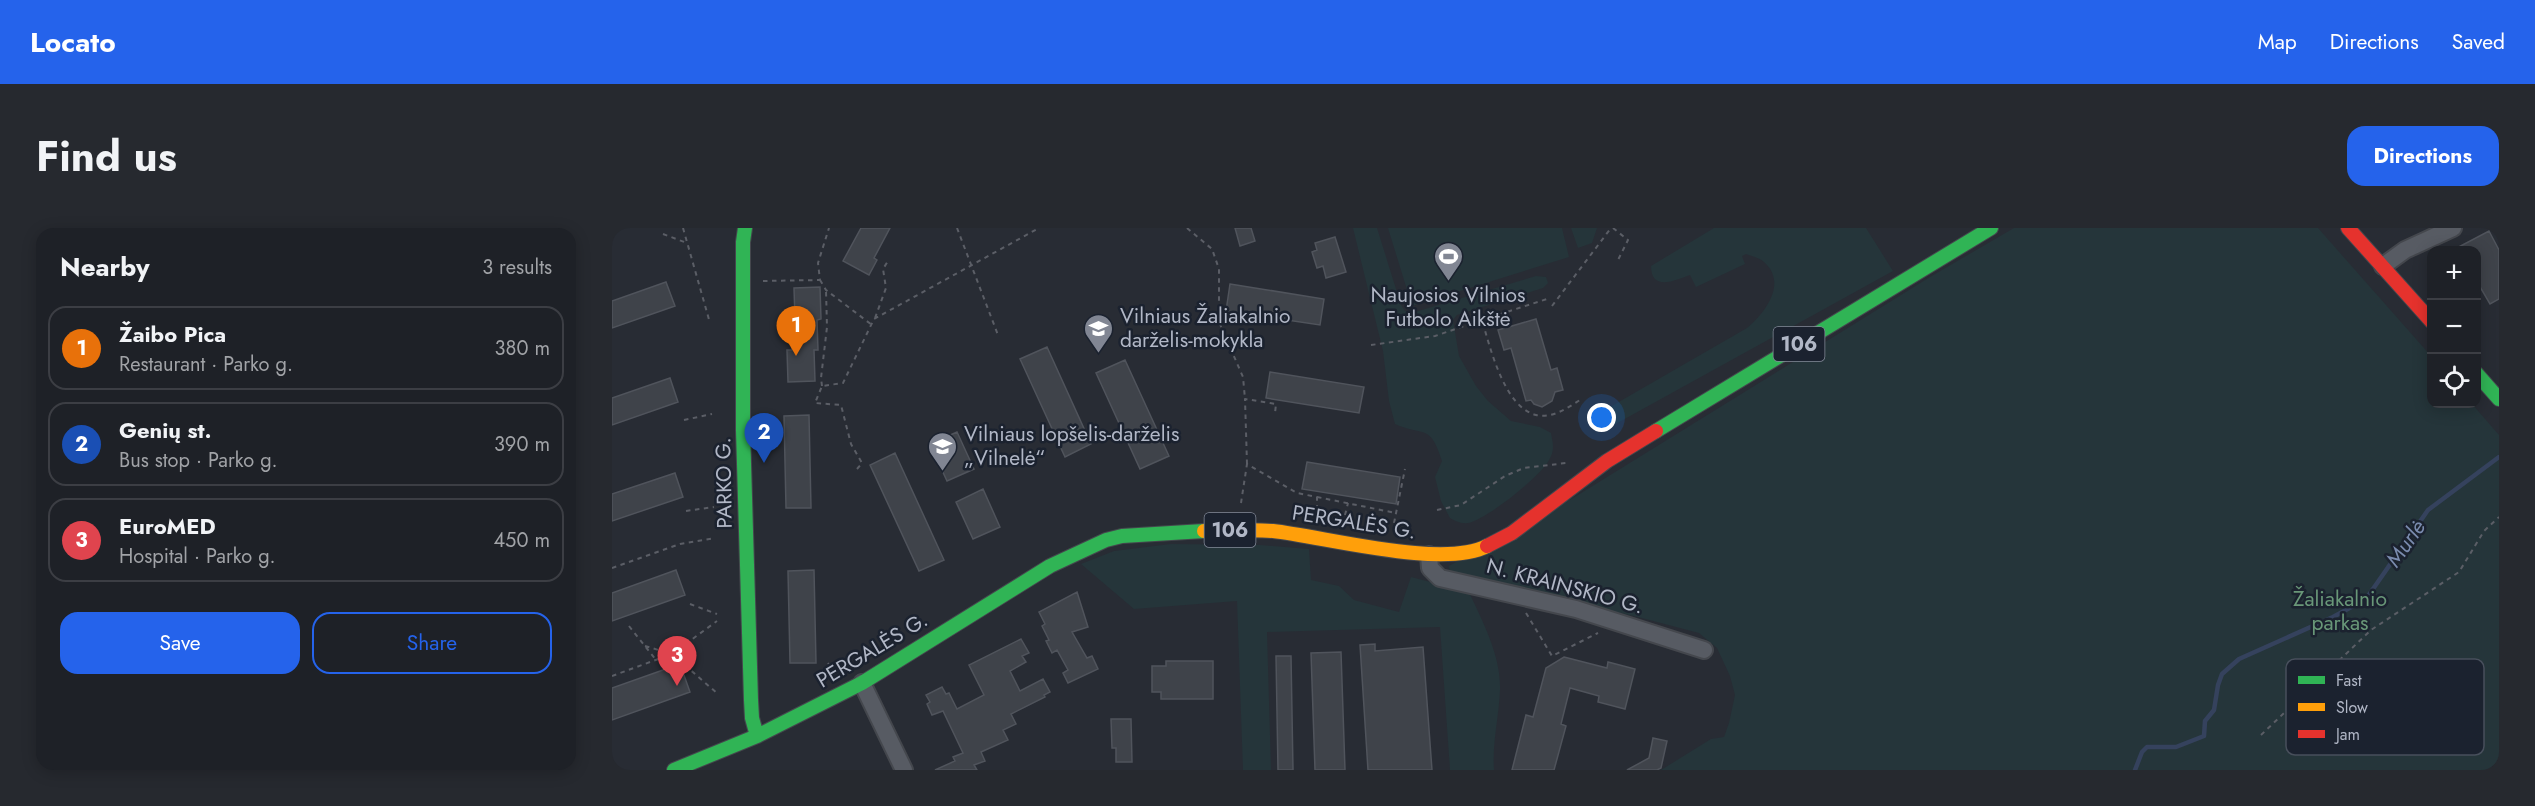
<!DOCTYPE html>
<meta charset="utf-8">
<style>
:root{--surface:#1e2127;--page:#26292f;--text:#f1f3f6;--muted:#a1a3a7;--line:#3c3e44;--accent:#2563eb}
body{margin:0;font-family:Jost,sans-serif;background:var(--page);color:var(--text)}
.controls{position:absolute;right:18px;top:18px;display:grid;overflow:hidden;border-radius:12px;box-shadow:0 3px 15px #0003}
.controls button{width:54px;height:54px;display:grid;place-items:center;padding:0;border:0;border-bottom:2px solid var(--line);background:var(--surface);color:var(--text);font:30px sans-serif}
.you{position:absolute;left:990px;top:190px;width:21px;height:21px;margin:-15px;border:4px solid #fff;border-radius:50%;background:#1a73e8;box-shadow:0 0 0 9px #1a73e833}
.badge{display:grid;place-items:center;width:39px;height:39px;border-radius:50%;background:var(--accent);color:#fff;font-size:20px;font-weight:700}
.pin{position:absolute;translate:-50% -50px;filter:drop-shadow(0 2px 3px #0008)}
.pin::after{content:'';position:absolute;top:32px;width:21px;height:18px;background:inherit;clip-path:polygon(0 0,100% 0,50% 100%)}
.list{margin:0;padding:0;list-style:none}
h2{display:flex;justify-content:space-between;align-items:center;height:78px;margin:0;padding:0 24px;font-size:26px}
h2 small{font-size:20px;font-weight:400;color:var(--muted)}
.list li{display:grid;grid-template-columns:39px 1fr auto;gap:18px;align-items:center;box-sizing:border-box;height:84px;margin:0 12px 12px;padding:0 12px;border:2px solid var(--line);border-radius:18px}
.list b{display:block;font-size:22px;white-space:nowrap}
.list p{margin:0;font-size:20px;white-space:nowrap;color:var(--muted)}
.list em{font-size:20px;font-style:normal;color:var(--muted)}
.actions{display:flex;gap:12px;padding:18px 24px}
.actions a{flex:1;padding:14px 0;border:2px solid var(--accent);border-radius:18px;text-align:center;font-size:21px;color:var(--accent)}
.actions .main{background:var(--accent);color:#fff}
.icon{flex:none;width:33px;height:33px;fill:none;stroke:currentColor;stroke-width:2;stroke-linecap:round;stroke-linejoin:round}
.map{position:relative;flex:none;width:1887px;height:542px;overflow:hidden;border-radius:18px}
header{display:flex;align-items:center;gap:36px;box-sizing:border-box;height:84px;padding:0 30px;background:var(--accent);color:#fff}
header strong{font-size:28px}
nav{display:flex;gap:33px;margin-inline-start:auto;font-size:21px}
.intro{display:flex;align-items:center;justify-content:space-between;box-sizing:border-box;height:144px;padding:0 36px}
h1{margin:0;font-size:42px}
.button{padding:15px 27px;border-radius:18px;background:var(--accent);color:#fff;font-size:21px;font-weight:700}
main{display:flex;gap:36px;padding:0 36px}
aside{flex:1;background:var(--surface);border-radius:18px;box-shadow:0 3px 15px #0003}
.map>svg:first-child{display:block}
</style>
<header>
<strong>Locato</strong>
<nav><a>Map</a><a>Directions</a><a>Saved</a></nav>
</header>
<div class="intro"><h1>Find us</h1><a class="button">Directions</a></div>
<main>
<aside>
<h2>Nearby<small>3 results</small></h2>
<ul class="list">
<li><span class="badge" style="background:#e8710a">1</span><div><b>Žaibo Pica</b><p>Restaurant · Parko g.</p></div><em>380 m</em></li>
<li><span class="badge" style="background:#1a4fb4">2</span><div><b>Genių st.</b><p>Bus stop · Parko g.</p></div><em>390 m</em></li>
<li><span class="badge" style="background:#e0444e">3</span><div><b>EuroMED</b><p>Hospital · Parko g.</p></div><em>450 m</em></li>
</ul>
<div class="actions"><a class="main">Save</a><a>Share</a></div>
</aside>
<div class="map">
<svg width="1887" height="542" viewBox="0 0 1887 542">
<rect width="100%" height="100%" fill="#282c34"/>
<!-- green -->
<path fill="#25353a" d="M741,0H765L789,77L793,83L803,84L924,48L934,49L936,55L931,60L845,87L841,92L847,128L864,158L876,173L899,193L928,199L939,205C941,216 943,222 937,232C929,248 874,292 856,295C849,296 843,293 838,290L829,273L823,249L830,233C818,195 813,209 783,196L777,173L771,123Z
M776,0H950L957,29L800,78Z
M959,0H985L980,15L966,20Z
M1102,0H1254L1281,43L1000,198L990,192L991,185L998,179L1135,100C1153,85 1176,55 1152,34C1148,30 1139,28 1134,26L1130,28L1133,36L1084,59L1078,47C1064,52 1039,64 1039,38Z
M1402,0H1706L1819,128L1820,176H1860L1887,207V542H1049L1099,511L1112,509L1117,495L1123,467L1118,448L1105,420L1087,405L1026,389L838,347L837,338L966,267L1318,49Z
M559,316L648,317L697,321L699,352L727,358L742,372L787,384L799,349L857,364C871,395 889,427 888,462C887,488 880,516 882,542H838L828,399L655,404L659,542H631L625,373L522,381L469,336L502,323Z"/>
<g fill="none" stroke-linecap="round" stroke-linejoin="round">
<!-- stream -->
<path stroke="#35425d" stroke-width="4.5" d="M1523,542L1530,524L1535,519H1564L1592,508L1593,493L1602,482L1606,457L1610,446L1627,431L1721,389L1754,371L1816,282L1887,229"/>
</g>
<!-- building -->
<path fill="#3f434a" stroke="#50545c" stroke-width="1.5" d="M249,0H278L262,30L265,32L257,47L231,33Z
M623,0H639L643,13L628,18Z
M1877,3L1887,22V71L1878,76L1864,52V22H1841Z
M723,9L734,44L714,50L711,38L705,40L700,24L705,22L703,15Z
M54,54L63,78L0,100V73Z
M618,56L712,71L708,97L614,83Z
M208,59L209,91L205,92L206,122H202L203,153L176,154L175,122H180L179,91H183L182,60Z
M924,91L939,142L945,140L951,162L943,164L940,173L930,179L922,176L919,172L914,173L899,120L892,122L886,102Z
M435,119L479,216L453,229L408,131Z
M513,132L557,228L528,241L484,145Z
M658,144L752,159L747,185L654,170Z
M58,150L66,174L0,197V170Z
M197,187L199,280H174L172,188Z
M345,204L362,241L335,253L318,216Z
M283,225L332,332L307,343L258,237Z
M695,234L788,249L784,276L690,261Z
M63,245L71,269L0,293V266Z
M371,261L388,299L361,311L344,274Z
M64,342L73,367L0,393V365Z
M202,342L204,435H178L176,343Z
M465,364L476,399L460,404L475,430L480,428L486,441L456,455L451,445L456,442L445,422L440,425L434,413L437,412L430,398L433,396L427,384Z
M409,411L417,425L410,428L414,434L398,443L408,463L431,451L438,464L432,467L433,469L399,486L404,496L391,502L396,512L369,524L373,533L362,537L365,542H323L343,533L341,529L351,525L331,483L320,487L315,476L318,474L314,467L330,459L334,466L337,465L345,481L372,467L357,437Z
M763,416V423L811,419L820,542H756L748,417Z
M729,424L733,542H703L699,425Z
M664,428H679L681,542H666Z
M952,429L995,440L996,434L1023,441L1013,481L986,474L987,468L958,460L949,496L954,498L942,542H900L914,487L921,489L934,440Z
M554,433H601V471H549V464H540V438H554Z
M68,436L78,464L0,492V460Z
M499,491H519L520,534H504V520H500Z
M1041,510L1055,513L1049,540L1045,542H1015L1037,530Z"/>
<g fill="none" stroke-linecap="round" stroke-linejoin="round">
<defs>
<path id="street" d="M1771,38L1793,22L1841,0
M817,327L818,340L828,350L964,381L1092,422
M250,455L292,542"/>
<path id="fast" d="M133,0L131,14V202L139,472L140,490L145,508
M1864,145L1887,171
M1044,203L1379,0
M62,542L145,508L250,455L438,338L494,312L510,308L592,303"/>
<path id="slow" d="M592,303C615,303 639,301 661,303C714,309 831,341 875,318"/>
<path id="jam" d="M1736,0L1820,94
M875,318L900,305L995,233L1044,203"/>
</defs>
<!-- street casing -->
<use href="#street" stroke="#44474d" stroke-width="20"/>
<!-- fast casing -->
<use href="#fast" stroke="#44474d" stroke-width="16"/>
<!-- slow casing -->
<use href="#slow" stroke="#44474d" stroke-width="16"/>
<!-- jam casing -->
<use href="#jam" stroke="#44474d" stroke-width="16"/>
<!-- path -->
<path stroke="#5b5e66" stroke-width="2" stroke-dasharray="4.5 4.5" stroke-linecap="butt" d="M71,0L98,95
M345,0L386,107
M575,0L600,21L607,41V94L631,149L633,171
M1001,0L1016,12L1006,32
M51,6L75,15
M208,52L214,62L260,97
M151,53L208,52L206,35L217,0
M940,78L999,0
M263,90L274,60L271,41L276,33
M870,92L938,70
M759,117L823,108L870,92C878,119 892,179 924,187C940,191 955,180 968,172
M210,158L209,150L215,99L214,62
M72,192L100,186
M635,236L633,171L664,176L663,185
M245,241L250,235L239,216L229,177L203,175L210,158L231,155L262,91L427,0
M705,269L784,285
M629,275L635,236L685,265L705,269V282
M825,282L849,277L893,248L912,240L954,235
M74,283L102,279
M733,287L736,275
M782,295L793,241
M0,340L68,316L103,310
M78,376L105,386
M914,385L940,428L986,405
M17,398L44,432
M33,418L60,426L105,393
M216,435L223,446
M0,448L60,426L106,466
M1649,507L1759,402L1847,344L1872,303L1887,289"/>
<!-- street -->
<use href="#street" stroke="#575b63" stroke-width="16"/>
<!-- fast -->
<use href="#fast" stroke="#30b455" stroke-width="14"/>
<!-- slow -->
<use href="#slow" stroke="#ff9f0a" stroke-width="14"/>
<!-- jam -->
<use href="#jam" stroke="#e5322d" stroke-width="14"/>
</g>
<!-- icons -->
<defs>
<symbol id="stadium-pin" viewBox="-11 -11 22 30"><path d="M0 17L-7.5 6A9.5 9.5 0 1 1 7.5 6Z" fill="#818693" stroke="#1b222f"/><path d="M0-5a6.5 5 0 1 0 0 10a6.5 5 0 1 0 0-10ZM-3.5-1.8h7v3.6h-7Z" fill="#fff"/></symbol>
<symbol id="school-pin" viewBox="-11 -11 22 30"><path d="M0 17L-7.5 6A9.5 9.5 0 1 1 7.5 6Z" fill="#818693" stroke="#1b222f"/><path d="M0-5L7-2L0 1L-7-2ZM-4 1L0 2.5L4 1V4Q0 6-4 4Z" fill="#fff"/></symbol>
</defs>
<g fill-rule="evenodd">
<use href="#stadium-pin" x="820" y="12" width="33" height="45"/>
<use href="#school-pin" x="470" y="84" width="33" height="45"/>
<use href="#school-pin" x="314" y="202" width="33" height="45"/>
</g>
<g text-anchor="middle" stroke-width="5" stroke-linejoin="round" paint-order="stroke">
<!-- shield labels -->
<g fill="#1b222f" stroke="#848a99" stroke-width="1.5">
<rect x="1161.5" y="99" width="51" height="34" rx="4.5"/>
<rect x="592.5" y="285" width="51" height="34" rx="4.5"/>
</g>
<g font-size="20" font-weight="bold" fill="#b1b7c6">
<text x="1187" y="123">106</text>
<text x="618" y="309">106</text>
</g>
<!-- poi labels -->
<g font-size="21" fill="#b1b7c6" stroke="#1b222f" text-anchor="start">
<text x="836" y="74" text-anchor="middle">Naujosios Vilnios<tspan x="836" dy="24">Futbolo Aikštė</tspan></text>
<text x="508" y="95">Vilniaus Žaliakalnio<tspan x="508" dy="24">darželis-mokykla</tspan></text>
<text x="352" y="213">Vilniaus lopšelis-darželis<tspan x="352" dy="24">„Vilnelė“</tspan></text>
</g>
<!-- street labels -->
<g font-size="21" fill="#b1b7c6" stroke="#1b222f">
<text transform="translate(112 255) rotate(-91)" y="7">PARKO G.</text>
<text transform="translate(742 294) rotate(9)" y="7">PERGALĖS G.</text>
<text transform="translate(953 358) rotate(15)" y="7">N. KRAINSKIO G.</text>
<text transform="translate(260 422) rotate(-31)" y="7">PERGALĖS G.</text>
</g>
<!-- park labels -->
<g font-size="21" fill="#699778" stroke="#1b222f">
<text x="1728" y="378">Žaliakalnio<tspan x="1728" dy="24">parkas</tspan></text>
</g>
<!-- water labels -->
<g font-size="22" font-style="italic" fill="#7a8bae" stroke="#1b222f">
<text transform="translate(1793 315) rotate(-55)" y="8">Murlė</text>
</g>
</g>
<!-- legend -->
<rect x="1674" y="431" width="198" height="96" rx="9" fill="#1b222f" stroke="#484f5c" stroke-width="1.5"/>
<rect x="1686" y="448" width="27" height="8" fill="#30b455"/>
<rect x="1686" y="475" width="27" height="8" fill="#ff9f0a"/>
<rect x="1686" y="502" width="27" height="8" fill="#e5322d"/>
<g font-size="16" fill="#b1b7c6">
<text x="1724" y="458">Fast</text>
<text x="1724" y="485">Slow</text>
<text x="1724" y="512">Jam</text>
</g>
</svg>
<div class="controls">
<button>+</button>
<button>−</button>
<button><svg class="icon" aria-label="locate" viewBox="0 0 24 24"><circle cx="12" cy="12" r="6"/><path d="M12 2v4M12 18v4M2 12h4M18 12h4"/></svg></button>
</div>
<div class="you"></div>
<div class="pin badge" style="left:184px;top:128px;background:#e8710a">1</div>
<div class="pin badge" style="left:152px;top:235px;background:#1a4fb4">2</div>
<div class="pin badge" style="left:65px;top:458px;background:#e0444e">3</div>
</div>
</main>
